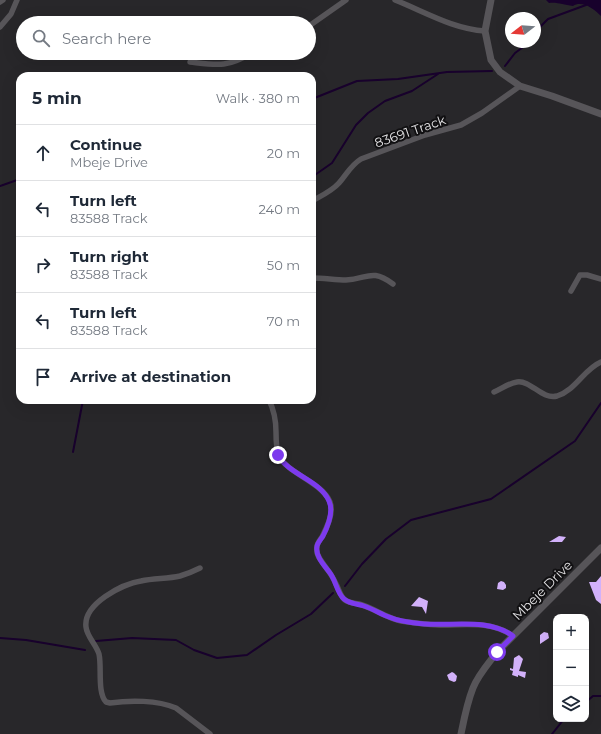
<!DOCTYPE html>
<meta charset="utf-8">
<style>
:root{--surface:#fff;--page:#f6f6f7;--text:#1f2937;--muted:#747a83;--line:#e0e1e3}
body{margin:0;font-family:Montserrat,sans-serif;background:var(--page);color:var(--text)}
.controls{position:absolute;right:12px;bottom:12px;display:grid;overflow:hidden;border-radius:8px;box-shadow:0 4px 16px #0002}
.controls button{width:36px;height:36px;display:grid;place-items:center;padding:0;border:0;border-bottom:1px solid var(--line);background:var(--surface);color:var(--text);font:20px sans-serif}
.compass{position:absolute;left:505px;top:12px;width:36px;height:36px;border-radius:50%;background:var(--surface);box-shadow:0 4px 16px #0002;rotate:253deg}
.stop{position:absolute;width:12px;height:12px;margin:-9px;border:3px solid #7c3aed;border-radius:50%;background:#fff}
.stop.end{background:#7c3aed;border-color:#fff;box-shadow:0 1px 4px #0008}
.list{margin:0;padding:0;list-style:none}
h2{display:flex;justify-content:space-between;align-items:center;height:52px;margin:0;padding:0 16px;font-size:17px}
h2 small{font-size:13px;font-weight:400;color:var(--muted)}
.list li{display:grid;grid-template-columns:26px 1fr auto;gap:12px;align-items:center;box-sizing:border-box;height:56px;padding:0 16px;border-top:1px solid var(--line)}
.list b{display:block;font-size:15px;white-space:nowrap}
.list p{margin:0;font-size:13px;white-space:nowrap;color:var(--muted)}
.list em{font-size:13px;font-style:normal;color:var(--muted)}
.icon{flex:none;width:22px;height:22px;fill:none;stroke:currentColor;stroke-width:2;stroke-linecap:round;stroke-linejoin:round}
.map{position:relative;flex:none;width:601px;height:734px;overflow:hidden}
.search{position:absolute;background:var(--surface);box-shadow:0 4px 16px #0002;left:16px;top:16px;width:300px;height:44px;display:flex;align-items:center;gap:10px;box-sizing:border-box;padding:0 14px;border-radius:22px;color:var(--muted);font-size:15px}
.panel{position:absolute;background:var(--surface);box-shadow:0 4px 16px #0002;left:16px;top:72px;width:300px;height:332px;border-radius:12px}
.map>svg:first-child{display:block}
</style>
<div class="map">
<svg width="601" height="734" viewBox="0 0 601 734">
<rect width="100%" height="100%" fill="#28272a"/>
<!-- water -->
<path fill="#18012c" d="M546,0H601V16C594,9 582,0 573,6C563,5 558,2 549,3Z"/>
<g fill="none" stroke-linecap="round" stroke-linejoin="round">
<!-- stream -->
<path stroke="#18012c" stroke-width="2" d="M535,35L541,26L548,19L586,5
M505,66L515,53L530,42
M312,99L357,81L398,79L447,72L492,71
M312,177L332,163L356,125L368,113L385,101L412,91L438,74
M0,186L20,179
M73,452L83,400
M345,586L362,564L386,539L411,520L491,499L575,441L601,403
M0,638L26,640L85,650
M96,641L132,638L176,640L194,650L217,658L247,655L276,635L311,614L333,593
M586,702L593,696H601
M552,734L564,719"/>
</g>
<!-- building -->
<path fill="#d2b1fa" d="M559,536L566,537L562,542H549Z
M601,576V604L596,600L589,582H596Z
M501,581L504,582L506,585V588L503,590L497,589L498,583Z
M419,597L428,601L426,614L422,607L411,606Z
M544,632L548,633L549,638L540,644V635Z
M519,655L523,659L519,671L526,672L525,678L518,675V677L512,675L513,671L510,670V668L513,669L514,658Z
M452,672L454,673L457,676L456,681L454,682L449,680L447,675Z"/>
<g fill="none" stroke-linecap="round" stroke-linejoin="round">
<!-- minor -->
<path stroke="#575559" stroke-width="5.5" d="M395,0C425,12 453,29 485,31
M0,2L3,0
M309,26L346,0
M0,27L11,14L17,0
M190,62C216,65 228,68 251,53
M312,201C321,196 332,191 339,183C346,175 351,165 361,159L425,135L461,125L482,113L520,86
M312,278C324,278 335,280 346,280C368,279 371,268 393,284
M571,291L580,275H587L601,279
M494,392C501,389 509,383 517,382C531,380 542,400 557,396C576,390 584,369 601,362
M269,400C274,410 276,421 276,432C276,440 276,449 279,456C287,473 323,483 330,502C334,513 327,527 322,537C320,540 317,543 317,547C316,551 318,556 320,559C325,567 332,574 336,584C339,589 340,596 345,600C349,603 354,603 359,604C374,608 386,618 401,621C415,623 429,625 443,625C468,625 492,621 513,636
M200,568C194,571 187,574 180,576C167,579 154,578 141,581C122,584 83,604 86,627C87,637 96,644 99,654C102,667 97,692 106,702L110,703C130,700 157,700 176,708L210,734"/>
<!-- tertiary -->
<path stroke="#575559" stroke-width="7" d="M491,0L485,31L491,60L500,72L520,86L552,96L601,114
M461,734C464,719 467,703 473,688C478,675 488,664 497,652L601,548"/>
</g>
<g fill="none" stroke-linecap="round" stroke-linejoin="round">
<!-- route -->
<path stroke="#7c3aed" stroke-width="5" d="M278,455C289,475 320,480 329,501C334,512 328,526 323,536C321,539 318,542 317,546C315,556 324,565 330,573C336,581 337,593 344,599C350,604 358,604 364,606C373,609 381,614 389,617C400,622 413,623 425,624C453,626 489,618 513,636L497,652"/>
</g>
<g text-anchor="middle" stroke-width="4" stroke-linejoin="round" paint-order="stroke">
<!-- street labels -->
<g font-size="13" fill="#e3e2e4" stroke="#111012">
<text transform="translate(410 131) rotate(-19)" y="5">83691 Track</text>
<text transform="translate(542 590) rotate(-45)" y="5">Mbeje Drive</text>
</g>
</g>
</svg>
<div class="controls">
<button>+</button>
<button>−</button>
<button><svg class="icon" aria-label="layers" viewBox="0 0 24 24"><path d="M12 4l9 5-9 5-9-5zM3 14l9 5 9-5"/></svg></button>
</div>
<svg class="compass" viewBox="-18 -18 36 36"><path d="M0-13l5 13h-10z" fill="#e53935"/><path d="M0 13l5-13h-10z" fill="#747a83"/></svg>
<div class="stop" style="left:497px;top:652px"></div>
<div class="stop end" style="left:278px;top:455px"></div>
<div class="search"><svg class="icon" aria-label="search" viewBox="0 0 24 24"><circle cx="10" cy="10" r="6"/><path d="M15 15l6 6"/></svg>Search here</div>
<section class="panel">
<h2>5 min<small>Walk · 380 m</small></h2>
<ul class="list">
<li><svg class="icon" aria-label="ahead" viewBox="0 0 24 24"><path d="M12 20V5M6 11l6-6 6 6"/></svg><div><b>Continue</b><p>Mbeje Drive</p></div><em>20 m</em></li>
<li><svg class="icon" aria-label="left" viewBox="0 0 24 24"><path d="M17 20v-9H6M10 6l-5 5 5 5"/></svg><div><b>Turn left</b><p>83588 Track</p></div><em>240 m</em></li>
<li><svg class="icon" aria-label="right" viewBox="0 0 24 24"><path d="M7 20v-9h11M14 6l5 5-5 5"/></svg><div><b>Turn right</b><p>83588 Track</p></div><em>50 m</em></li>
<li><svg class="icon" aria-label="left" viewBox="0 0 24 24"><path d="M17 20v-9H6M10 6l-5 5 5 5"/></svg><div><b>Turn left</b><p>83588 Track</p></div><em>70 m</em></li>
<li><svg class="icon" aria-label="arrive" viewBox="0 0 24 24"><path d="M6 21V4h12l-3 4 3 4H6"/></svg><div><b>Arrive at destination</b></div></li>
</ul>
</section>
</div>
